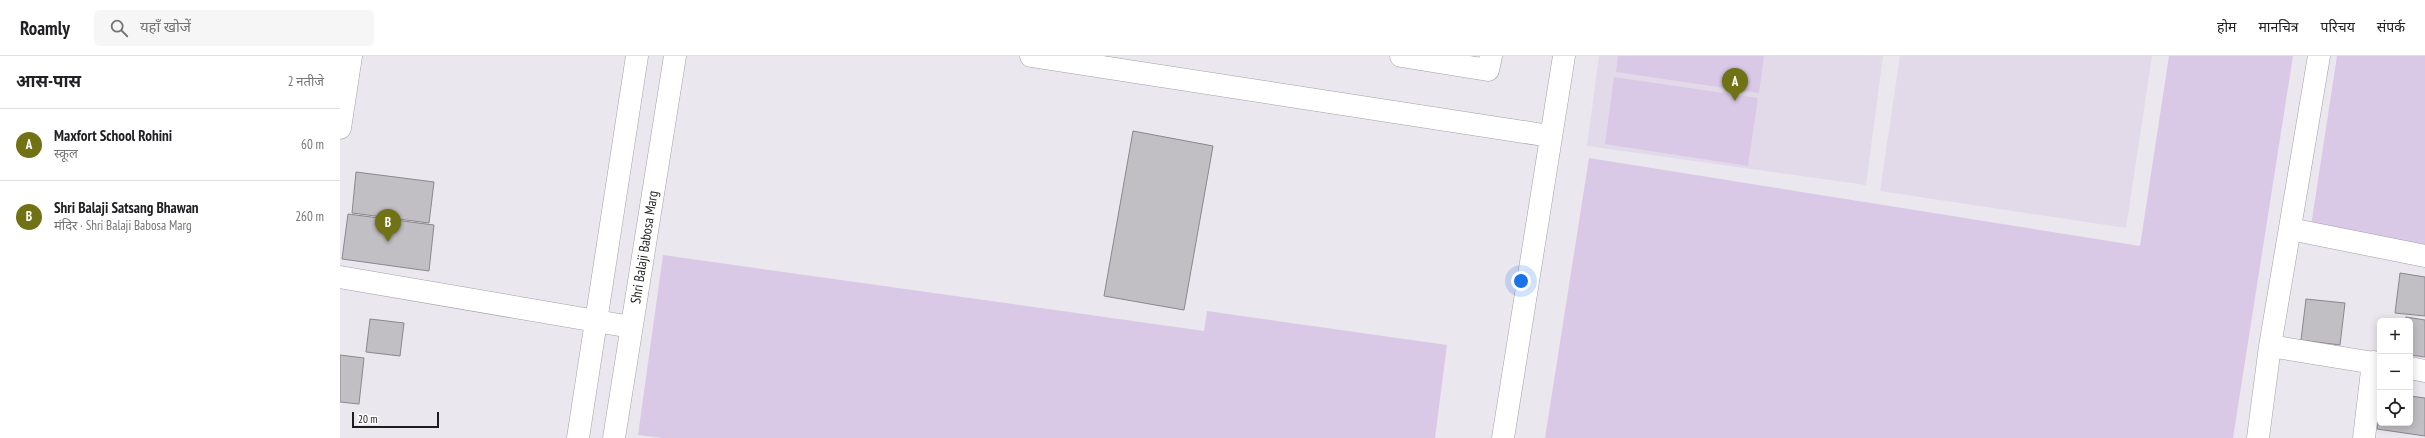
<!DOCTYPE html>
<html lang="hi">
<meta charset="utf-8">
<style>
:root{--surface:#fff;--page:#f6f6f6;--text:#202124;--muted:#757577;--line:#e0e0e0;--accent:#717115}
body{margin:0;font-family:"PT Sans Narrow","Noto Sans Devanagari",sans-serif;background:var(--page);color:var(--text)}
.controls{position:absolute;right:12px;bottom:12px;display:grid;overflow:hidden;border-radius:6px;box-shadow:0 2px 10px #0003}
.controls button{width:36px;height:36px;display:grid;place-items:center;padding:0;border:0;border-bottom:1px solid var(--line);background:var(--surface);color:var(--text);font:20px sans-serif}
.scale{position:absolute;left:12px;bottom:10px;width:87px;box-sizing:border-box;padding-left:4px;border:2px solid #1d1c1e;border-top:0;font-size:11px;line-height:14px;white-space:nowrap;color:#1d1c1e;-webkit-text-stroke:3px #fff;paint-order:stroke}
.you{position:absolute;left:1181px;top:225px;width:14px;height:14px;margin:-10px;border:3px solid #fff;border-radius:50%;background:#1a73e8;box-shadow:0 0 0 6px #1a73e833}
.badge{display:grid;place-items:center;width:26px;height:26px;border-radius:50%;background:var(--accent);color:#fff;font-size:13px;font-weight:700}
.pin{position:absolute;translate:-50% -33px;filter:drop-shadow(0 1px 2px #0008)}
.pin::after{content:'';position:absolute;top:21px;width:14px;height:12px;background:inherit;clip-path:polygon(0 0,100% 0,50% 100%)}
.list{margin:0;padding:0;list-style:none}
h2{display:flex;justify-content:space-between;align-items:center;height:52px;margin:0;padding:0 16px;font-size:17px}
h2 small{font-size:13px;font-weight:400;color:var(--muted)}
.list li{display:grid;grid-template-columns:26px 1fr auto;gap:12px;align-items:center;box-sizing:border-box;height:72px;padding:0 16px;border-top:1px solid var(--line)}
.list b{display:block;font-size:15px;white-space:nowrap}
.list p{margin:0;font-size:13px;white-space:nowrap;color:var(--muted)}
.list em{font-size:13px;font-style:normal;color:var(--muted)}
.icon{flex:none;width:22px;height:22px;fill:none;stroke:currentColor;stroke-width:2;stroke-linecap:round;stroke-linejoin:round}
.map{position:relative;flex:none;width:2085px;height:382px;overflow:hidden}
header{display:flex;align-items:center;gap:24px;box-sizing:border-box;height:56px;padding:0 20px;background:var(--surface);border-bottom:1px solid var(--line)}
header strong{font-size:19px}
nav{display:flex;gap:22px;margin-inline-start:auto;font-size:14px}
.search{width:280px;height:36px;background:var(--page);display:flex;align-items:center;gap:10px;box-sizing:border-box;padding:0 14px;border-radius:6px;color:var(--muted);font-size:15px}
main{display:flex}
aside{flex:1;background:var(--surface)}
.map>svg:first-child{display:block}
</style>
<header>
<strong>Roamly</strong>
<div class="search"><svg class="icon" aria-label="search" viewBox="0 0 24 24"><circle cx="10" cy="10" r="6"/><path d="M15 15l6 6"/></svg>यहाँ खोजें</div>
<nav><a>होम</a><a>मानचित्र</a><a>परिचय</a><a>संपर्क</a></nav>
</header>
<main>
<aside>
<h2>आस-पास<small>2 नतीजे</small></h2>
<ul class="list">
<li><span class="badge">A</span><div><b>Maxfort School Rohini</b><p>स्कूल</p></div><em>60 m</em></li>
<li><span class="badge">B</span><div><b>Shri Balaji Satsang Bhawan</b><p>मंदिर · Shri Balaji Babosa Marg</p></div><em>260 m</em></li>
</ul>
</aside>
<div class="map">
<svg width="2085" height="382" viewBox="0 0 2085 382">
<rect width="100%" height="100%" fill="#ebe7ee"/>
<!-- built -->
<path fill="#e2dae8" d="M1259,0H1543L1526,129L1247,90Z
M1560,0H1812L1786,172L1540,135Z"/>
<!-- green -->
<path fill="#d9c9e7" d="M1278,0H1424L1419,37L1276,16Z
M1829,0H1953L1893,382H1205L1249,102L1800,190Z
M1997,0H2085V201L1969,183Z
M1274,21L1418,42L1408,110L1265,88Z
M323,199L864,275L867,255L1107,289L1095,382H323L298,379Z"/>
<!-- building -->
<path fill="#c1bec4" stroke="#8b878e" d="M793,75L873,90L844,254L764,240Z
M16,116L94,126L89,167L12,157Z
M8,158L94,169L89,215L2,203Z
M2060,217L2085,221V260L2055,257Z
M1966,243L2005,247L2000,289L1961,284Z
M2066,261L2085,264V301L2070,299V265H2065Z
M30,263L64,267L60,300L26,296Z
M0,299L24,302L19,348L0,346Z
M2070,340L2085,342V380L2037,373L2040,356V367H2070Z"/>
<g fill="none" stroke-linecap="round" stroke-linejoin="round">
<defs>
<path id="street" d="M691,0L1210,80
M1061,0L1148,14L1151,0
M0,72L11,0
M1950,173L2085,200
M0,221L291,271
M1930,290L2040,308
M2070,312L2085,315
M1163,382L1224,0
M1918,382L1930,290L1979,0
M2024,382L2033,306"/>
<path id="secondary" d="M238,382L297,0
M274,382L335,0"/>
</defs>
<!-- street casing -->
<use href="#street" stroke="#a39fa6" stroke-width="23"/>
<!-- secondary casing -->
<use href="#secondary" stroke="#a39fa6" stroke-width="23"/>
<!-- street -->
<use href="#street" stroke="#fff" stroke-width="22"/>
<!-- secondary -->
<use href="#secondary" stroke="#fff" stroke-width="22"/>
</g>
<g text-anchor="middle" stroke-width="3.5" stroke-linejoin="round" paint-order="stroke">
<!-- street labels -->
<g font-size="14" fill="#1d1c1e" stroke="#fff">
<text transform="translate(304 191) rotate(-81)" y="5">Shri Balaji Babosa Marg</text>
</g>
</g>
</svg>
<div class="controls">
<button>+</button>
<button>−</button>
<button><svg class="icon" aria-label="locate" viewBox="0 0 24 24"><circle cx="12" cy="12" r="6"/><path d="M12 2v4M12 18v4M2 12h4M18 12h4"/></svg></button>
</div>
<div class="scale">20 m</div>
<div class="you"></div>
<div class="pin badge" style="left:1395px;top:45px">A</div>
<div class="pin badge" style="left:48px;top:186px">B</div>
</div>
</main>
